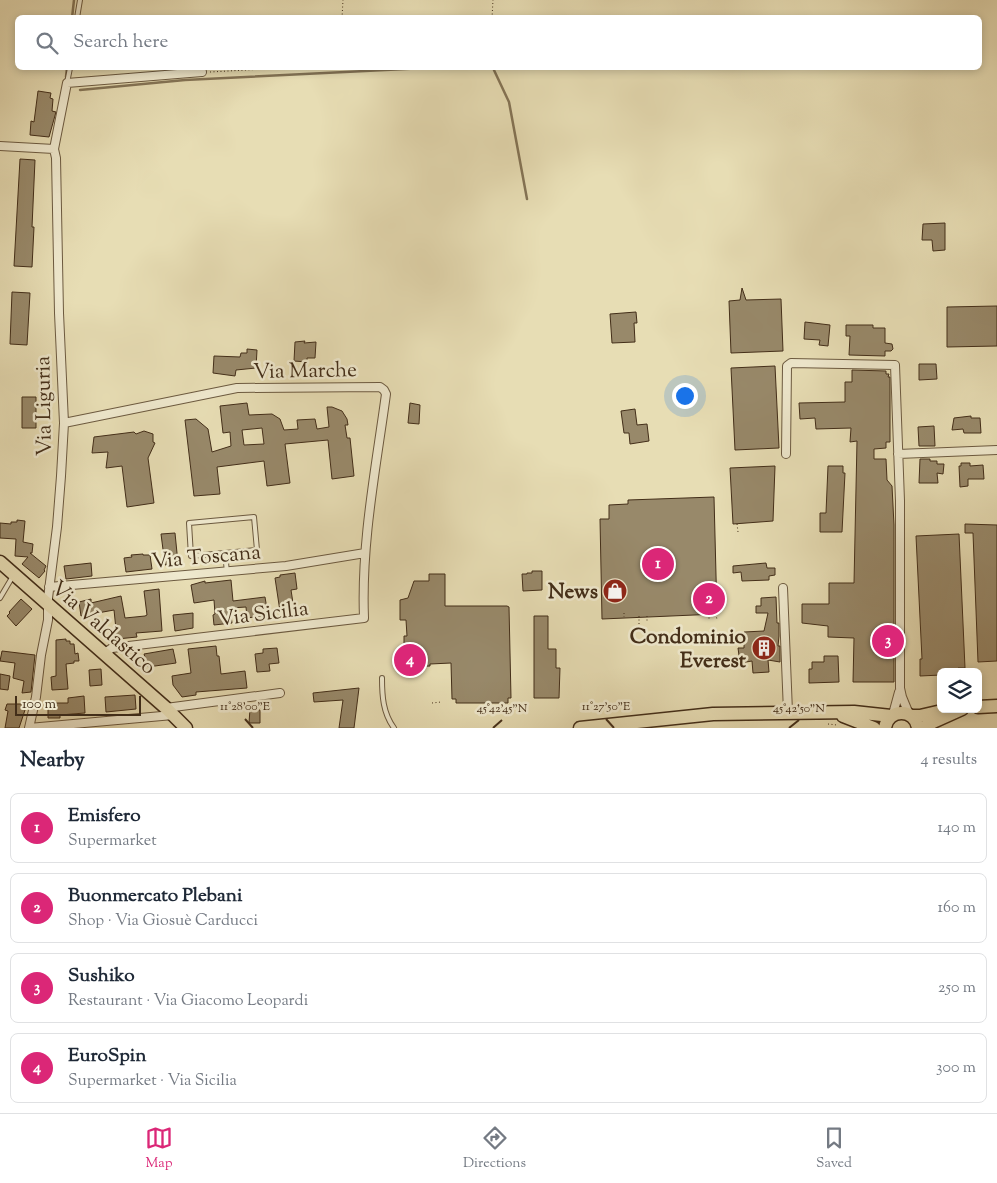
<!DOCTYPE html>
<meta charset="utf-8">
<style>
:root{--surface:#fff;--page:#f2f2f3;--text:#1f2937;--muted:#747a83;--line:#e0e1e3;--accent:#db2777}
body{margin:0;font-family:"Sorts Mill Goudy",serif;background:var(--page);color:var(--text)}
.controls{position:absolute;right:15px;bottom:15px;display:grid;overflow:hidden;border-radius:8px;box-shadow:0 2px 8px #0003}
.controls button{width:45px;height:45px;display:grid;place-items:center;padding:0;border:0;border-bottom:1px solid var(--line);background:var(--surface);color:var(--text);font:25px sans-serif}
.scale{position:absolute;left:15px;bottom:12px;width:126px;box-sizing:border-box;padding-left:5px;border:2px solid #432e19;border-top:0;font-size:14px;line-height:18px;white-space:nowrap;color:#432e19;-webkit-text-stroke:4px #efe9ce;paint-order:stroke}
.you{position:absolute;left:684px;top:395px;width:18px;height:18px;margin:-12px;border:4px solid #fff;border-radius:50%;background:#1a73e8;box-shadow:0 0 0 8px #1a73e833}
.badge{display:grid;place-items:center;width:32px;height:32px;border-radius:50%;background:var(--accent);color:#fff;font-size:16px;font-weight:700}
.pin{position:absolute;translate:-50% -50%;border:2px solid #fff;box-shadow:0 1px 5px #0006}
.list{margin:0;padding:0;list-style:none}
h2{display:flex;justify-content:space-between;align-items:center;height:65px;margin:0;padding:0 20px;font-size:21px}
h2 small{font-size:16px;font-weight:400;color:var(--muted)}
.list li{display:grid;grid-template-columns:32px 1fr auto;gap:15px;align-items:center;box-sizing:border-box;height:70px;margin:0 10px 10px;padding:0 10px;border:1px solid var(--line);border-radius:8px}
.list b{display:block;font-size:19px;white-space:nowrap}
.list p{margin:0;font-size:16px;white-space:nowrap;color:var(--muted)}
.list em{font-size:16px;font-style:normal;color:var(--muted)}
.icon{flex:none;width:28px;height:28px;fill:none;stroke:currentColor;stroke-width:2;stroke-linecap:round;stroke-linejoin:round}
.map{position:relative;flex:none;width:997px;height:728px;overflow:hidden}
.search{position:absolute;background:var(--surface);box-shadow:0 2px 8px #0003;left:15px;right:15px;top:15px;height:55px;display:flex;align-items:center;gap:12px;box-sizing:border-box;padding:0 18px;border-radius:8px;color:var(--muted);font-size:19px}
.sheet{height:385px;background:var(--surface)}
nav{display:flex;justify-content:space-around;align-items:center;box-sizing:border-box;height:70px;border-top:1px solid var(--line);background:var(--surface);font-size:14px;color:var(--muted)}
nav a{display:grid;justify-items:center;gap:2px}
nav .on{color:var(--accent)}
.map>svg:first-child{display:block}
</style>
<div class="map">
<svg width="997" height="728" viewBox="0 0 997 728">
<rect width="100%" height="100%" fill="#e7ddb4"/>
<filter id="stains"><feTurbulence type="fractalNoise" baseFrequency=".004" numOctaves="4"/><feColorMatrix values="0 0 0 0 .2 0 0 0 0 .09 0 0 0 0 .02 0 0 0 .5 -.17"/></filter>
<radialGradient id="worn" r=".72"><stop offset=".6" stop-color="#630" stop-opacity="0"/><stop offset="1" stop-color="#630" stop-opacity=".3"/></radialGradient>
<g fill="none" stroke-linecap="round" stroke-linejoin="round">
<!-- stream -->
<path stroke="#847456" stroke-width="2.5" d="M72,18L74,0
M493,68L509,102L527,199
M66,77L67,68
M80,90L185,80L426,68"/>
</g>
<!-- building -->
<path fill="#98896a" stroke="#432e19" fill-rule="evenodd" d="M38,91L51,93L50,98L53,99L52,111L56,112L49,137L30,135L31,121L34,122Z
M20,159L35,160L32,227H34L32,267L14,266Z
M945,223V250L933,251L932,240H922L923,224Z
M742,288L746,300L781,299L783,351L731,353L729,301L740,300Z
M12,292L30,293L27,345L10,344Z
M997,306V346L947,347V307Z
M636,312L637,323H634L635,342L612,343L610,314Z
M805,322L830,325L828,346L819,345L820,340L804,339Z
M846,325H873V328H885V343L892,344L893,349L891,351H885V356L849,355L850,336H846Z
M305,341L304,343L316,342L315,358H307V362L294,361L295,342Z
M247,349L257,350L256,368L236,370L235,376L213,373L214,356L240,357L241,353H247Z
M919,364H936L937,379L919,380Z
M775,366L779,448L735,450L731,368Z
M852,370L886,371V374H889L888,377H890V442H886V448L874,449V459H886L887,480L892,486L894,525V682H853L854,638L828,637V626L802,623V604H829V583H854L857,441L850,442L851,428L816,429L815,418L800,419L799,403L845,402V382H852Z
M22,397H36V428H22Z
M247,403L249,415L272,414L280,419L284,430L298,429L297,420L315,419L317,429L329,427L327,407H332L342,411L347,419L348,425H345L347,438H350L354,476L332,479L328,440L285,444L290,483L267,486L264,461L217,467L220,494L194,496L185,420L196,419L208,429L212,452L231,446L230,432L223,433L220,406ZM262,428L264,444L244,445L242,430Z
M410,403L420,405L419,424L408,423Z
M635,409L637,425L647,424L649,441L630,444L629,433H624L621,411Z
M971,416V418H980L981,433H964L963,429L952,430L954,418Z
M934,426L935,446H919L918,427Z
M144,431L153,434V442L155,443L148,458L154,503L127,507L122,466L106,468L108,452L92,453L94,437L134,432L136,434Z
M920,459H930V461H937V464H944L943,474L937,473L938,483H919Z
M961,463H970V466L983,465L984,479H968V486L960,487L959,466H961Z
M775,466L773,521L733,524L730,468Z
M828,466H843V473H845L842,532H820V513H826Z
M714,497L717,614L602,619L600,519H609V505L628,504V500Z
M17,520L25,521L23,542L33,544L32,553H30L46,566L44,570L45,571L39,578L22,564L28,557L15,556L16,539L0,538V523L11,524V522H17Z
M965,524L997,525V661L978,662L973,533H965Z
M175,533L178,563L165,565L161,534Z
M959,534L965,668H958V672H941V675L920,676V659H922L916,536Z
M143,554V555H150L152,569L126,572L124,558L132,557L131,555Z
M91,563L92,576L66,579L64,566Z
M766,563L767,568H775V575L769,576V580L742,581L741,572L733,573V566Z
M532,571H542V590L523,591L522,574H527V573H532Z
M295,573L297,589L291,590L295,616L281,618L275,578L280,577V575Z
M429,574H445V606H507L509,607L511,698H508V703H456V699H452L451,663L430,664V666L404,667V636H407L406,620H400V600L408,598L414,581H429Z
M231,580L233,601L265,597L268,615L247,618L246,607L230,608L232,623L214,625L213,615L215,614L214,600L194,603L191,585L205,581V583Z
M159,589L162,631L136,633L137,637L117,639L114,610L81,616L79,602L91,599V603L121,596L125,618L145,616L147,615L144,591Z
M776,597L777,623H779V636L778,646H780V662L768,660L769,672L753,673L752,661L740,663L738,648H744V632L764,631L768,613H756V606H761V598Z
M21,599L32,609L16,626L7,616L10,613L9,612Z
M193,613V628L175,631L173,615Z
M534,616H548V649H556V668H560L559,698H534Z
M66,639V641H70V644H74L75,654L78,653L79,661H74V663L66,664L68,689L52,690L51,677L56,676V640Z
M216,646L217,656H219L221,674L245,671L247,688L196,692V695L182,697L173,685L172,676L191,673L188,649Z
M277,648L279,663L269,664L270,671L257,672L255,654L263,653V649Z
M173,649L176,663L148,667L144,654Z
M2,651L35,655L31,692L22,693L24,681L13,678L15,663L0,661Z
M824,656H838L839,682L809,683V669H812V662H824Z
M101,669L102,685L90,686L89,670Z
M0,674L10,676L8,690L0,689Z
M359,688L354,728H339L343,700L314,702L313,693Z
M135,695L136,709L106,712L105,697Z
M84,696L85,713L60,715V718H48V703H68V698Z
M7,704H27L19,728H5L8,711L5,710Z
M250,709L260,710V723H249Z"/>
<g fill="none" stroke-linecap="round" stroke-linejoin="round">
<defs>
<path id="lane" d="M77,18L80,0
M67,83L70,68
M225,553L191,556L189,523L254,517L257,550L225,553L227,572
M0,598L13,576
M382,678C382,696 383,713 394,728"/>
<path id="street" d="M0,146L54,149
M64,423L237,388L380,387L384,390L386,394C376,468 361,543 364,618L112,648L103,654
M786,454L787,366L791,363L895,365L900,501V688L902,697L909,714
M898,454L997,450
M49,587L286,566L365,553
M783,588L788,712
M166,708L280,693
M893,714L899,692
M29,728L36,697L41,655L48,620V598L57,527L61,476L64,423L59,313L56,158L54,149L67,83L202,72
M29,728L173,715"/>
<path id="primary" d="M0,562L166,708L186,728
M978,707L997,706
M843,716L874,728
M912,716H920L946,710
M580,728L713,714L854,712L891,716
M885,728C888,708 915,708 918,728
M924,728L933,722L962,709"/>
</defs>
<!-- lane casing -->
<use href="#lane" stroke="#6c5a40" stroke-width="6"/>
<!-- street casing -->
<use href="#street" stroke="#6c5a40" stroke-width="10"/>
<!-- primary casing -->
<use href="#primary" stroke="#432e19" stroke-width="15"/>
<!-- path -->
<path stroke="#432e19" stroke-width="1" stroke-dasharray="1 2.5" stroke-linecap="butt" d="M342,18L343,0
M492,18L493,0
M210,72L282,68
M737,524L738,532
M700,610V614
M624,613V617
M709,614V621
M716,614L717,620
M639,616V624
M647,616V622
M404,665H414V666
M432,703L441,702
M828,724L837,725"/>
<!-- lane -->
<use href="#lane" stroke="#efe9ce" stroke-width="4"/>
<!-- street -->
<use href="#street" stroke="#efe9ce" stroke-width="8"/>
<!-- primary -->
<use href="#primary" stroke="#e7ddb4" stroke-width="12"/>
</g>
<!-- ticks -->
<path fill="none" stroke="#432e19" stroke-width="2" d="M245,719L253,728M606,719L614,728M493,728L502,720M789,728L799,720"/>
<!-- icons -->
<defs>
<symbol id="shop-disc" viewBox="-11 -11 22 22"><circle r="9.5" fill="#8f2418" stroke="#efe9ce"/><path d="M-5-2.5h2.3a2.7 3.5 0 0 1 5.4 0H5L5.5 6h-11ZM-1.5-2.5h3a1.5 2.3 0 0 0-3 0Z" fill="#fff"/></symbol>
<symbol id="building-disc" viewBox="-11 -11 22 22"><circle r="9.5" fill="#8f2418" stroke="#efe9ce"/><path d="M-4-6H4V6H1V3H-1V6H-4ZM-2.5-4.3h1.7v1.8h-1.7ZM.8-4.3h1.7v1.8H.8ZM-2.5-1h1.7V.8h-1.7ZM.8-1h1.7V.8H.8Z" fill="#fff"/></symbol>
</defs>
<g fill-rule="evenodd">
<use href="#shop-disc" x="601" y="577" width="28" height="28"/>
<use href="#building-disc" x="750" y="634" width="28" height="28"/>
</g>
<g text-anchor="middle" stroke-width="5" stroke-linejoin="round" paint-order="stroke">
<!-- street labels -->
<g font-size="21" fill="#432e19" stroke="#efe9ce">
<text transform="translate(305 370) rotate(-1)" y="7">Via Marche</text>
<text transform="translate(43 406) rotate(-91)" y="7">Via Liguria</text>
<text transform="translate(206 556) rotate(-5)" y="7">Via Toscana</text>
<text transform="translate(263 613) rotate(-7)" y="7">Via Sicilia</text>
<text transform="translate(104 627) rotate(41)" y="7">Via Valdastico</text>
</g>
<!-- poi labels -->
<g font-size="21" font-weight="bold" fill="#432e19" stroke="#efe9ce" text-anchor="end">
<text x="598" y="598">News</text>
<text x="746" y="643">Condominio<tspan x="746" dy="24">Everest</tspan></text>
</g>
</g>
<g font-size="12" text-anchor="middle" fill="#432e19" stroke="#efe9ce" stroke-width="5" stroke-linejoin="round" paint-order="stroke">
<text x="245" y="710">11°28'00"E</text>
<text x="606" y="710">11°27'50"E</text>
<text x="502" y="712">45°42'45"N</text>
<text x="799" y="712">45°42'50"N</text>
</g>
<rect width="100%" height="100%" filter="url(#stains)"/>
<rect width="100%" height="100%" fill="url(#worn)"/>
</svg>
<div class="controls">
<button><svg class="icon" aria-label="layers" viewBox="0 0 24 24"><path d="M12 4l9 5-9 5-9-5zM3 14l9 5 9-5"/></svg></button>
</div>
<div class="scale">100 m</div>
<div class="you"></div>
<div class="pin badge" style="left:658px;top:564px">1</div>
<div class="pin badge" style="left:709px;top:599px">2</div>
<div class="pin badge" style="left:888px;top:641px">3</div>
<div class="pin badge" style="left:410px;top:660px">4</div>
<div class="search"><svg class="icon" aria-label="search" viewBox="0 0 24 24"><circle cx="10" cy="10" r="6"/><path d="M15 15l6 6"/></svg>Search here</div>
</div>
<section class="sheet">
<h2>Nearby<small>4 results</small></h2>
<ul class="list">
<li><span class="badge">1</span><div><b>Emisfero</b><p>Supermarket</p></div><em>140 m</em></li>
<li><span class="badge">2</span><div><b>Buonmercato Plebani</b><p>Shop · Via Giosuè Carducci</p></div><em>160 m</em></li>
<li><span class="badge">3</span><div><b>Sushiko</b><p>Restaurant · Via Giacomo Leopardi</p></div><em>250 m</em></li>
<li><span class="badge">4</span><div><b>EuroSpin</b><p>Supermarket · Via Sicilia</p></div><em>300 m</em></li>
</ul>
</section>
<nav>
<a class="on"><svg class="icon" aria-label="map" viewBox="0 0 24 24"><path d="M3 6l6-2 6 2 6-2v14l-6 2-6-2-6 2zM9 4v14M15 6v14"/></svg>Map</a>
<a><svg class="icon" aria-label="directions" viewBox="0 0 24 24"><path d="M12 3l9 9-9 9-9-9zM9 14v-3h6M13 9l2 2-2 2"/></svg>Directions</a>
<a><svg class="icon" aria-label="saved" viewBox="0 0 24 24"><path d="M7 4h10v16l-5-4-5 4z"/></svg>Saved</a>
</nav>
